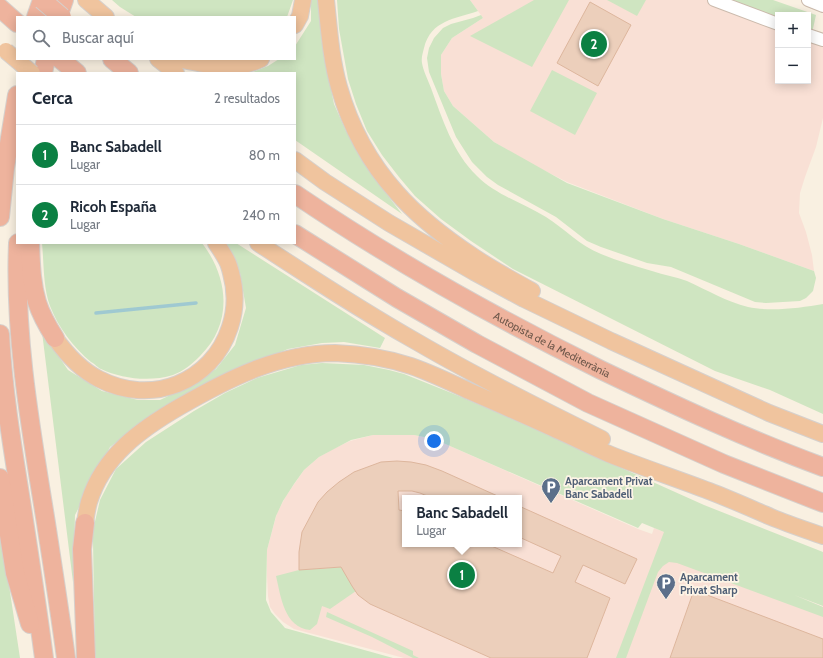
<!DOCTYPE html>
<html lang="es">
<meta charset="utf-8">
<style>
:root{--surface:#fff;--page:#f2f2f3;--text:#1f2937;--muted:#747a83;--line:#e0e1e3;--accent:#0b8043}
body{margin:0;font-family:Cabin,sans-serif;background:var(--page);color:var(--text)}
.controls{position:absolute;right:12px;top:12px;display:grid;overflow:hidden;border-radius:0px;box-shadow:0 2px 10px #0003}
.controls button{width:36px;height:36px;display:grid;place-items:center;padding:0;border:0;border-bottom:1px solid var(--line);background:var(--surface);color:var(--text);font:20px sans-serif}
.you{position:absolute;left:434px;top:441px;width:14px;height:14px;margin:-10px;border:3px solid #fff;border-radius:50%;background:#1a73e8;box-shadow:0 0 0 6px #1a73e833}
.badge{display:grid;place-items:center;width:26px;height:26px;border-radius:50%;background:var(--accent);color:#fff;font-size:13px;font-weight:700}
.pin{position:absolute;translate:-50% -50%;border:2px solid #fff;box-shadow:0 1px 4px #0006}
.popup{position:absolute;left:402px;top:495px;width:120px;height:52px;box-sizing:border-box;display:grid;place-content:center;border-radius:0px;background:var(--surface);filter:drop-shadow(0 1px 3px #0005);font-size:13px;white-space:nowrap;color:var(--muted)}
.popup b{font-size:15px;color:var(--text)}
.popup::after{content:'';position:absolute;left:50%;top:100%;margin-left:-8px;border:8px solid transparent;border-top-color:var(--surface)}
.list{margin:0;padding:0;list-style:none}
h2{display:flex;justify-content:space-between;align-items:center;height:52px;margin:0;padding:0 16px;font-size:17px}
h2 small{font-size:13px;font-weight:400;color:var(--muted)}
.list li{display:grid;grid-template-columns:26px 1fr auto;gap:12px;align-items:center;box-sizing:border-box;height:60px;padding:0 16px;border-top:1px solid var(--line)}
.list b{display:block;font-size:15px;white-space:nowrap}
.list p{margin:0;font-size:13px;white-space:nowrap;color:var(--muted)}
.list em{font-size:13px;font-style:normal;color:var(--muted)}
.icon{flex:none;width:22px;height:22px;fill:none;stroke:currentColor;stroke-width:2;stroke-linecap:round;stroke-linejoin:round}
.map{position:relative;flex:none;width:823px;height:658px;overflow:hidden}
.search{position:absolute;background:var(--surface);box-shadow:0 2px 10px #0003;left:16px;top:16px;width:280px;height:44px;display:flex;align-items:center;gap:10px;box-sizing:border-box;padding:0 14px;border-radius:0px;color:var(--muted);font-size:15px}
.panel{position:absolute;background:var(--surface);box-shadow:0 2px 10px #0003;left:16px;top:72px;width:280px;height:172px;border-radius:0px}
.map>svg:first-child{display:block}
</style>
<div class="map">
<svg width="823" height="658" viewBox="0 0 823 658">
<rect width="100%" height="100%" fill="#f9f0e1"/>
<!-- commercial -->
<path fill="#f9e0d5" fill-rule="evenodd" d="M470,0H714L778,24V81H808V35L823,40V118L816,147L805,177L800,193L799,213L806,232L812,255L814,271L739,244L663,219L567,182L533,165L494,142L453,106L444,91L441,74V55L452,38L483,18Z
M395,434L414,435L434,439L638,529L652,534L654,528L664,532L779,589L823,607V658H404L294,629L283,622L275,614L270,607L268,596L267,576V550L277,513L286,496L304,470L319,457L333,449L350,441L373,435ZM405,498H519V544H405Z"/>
<!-- green -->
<path fill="#cfe5c1" d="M112,0H293L287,17H136L120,7Z
M311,0H319L322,44L334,104L346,131L372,175L402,214L295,140V73H250L268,66L279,59H295V46L311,21Z
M337,0H470L478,11C455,19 431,20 424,48C423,52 421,58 422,63C423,70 428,80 431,88C442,118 453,153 477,176C496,195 523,203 546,217C565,229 580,246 601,254C618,261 635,266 652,271C664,275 676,277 687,281C707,290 727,302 748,307C771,312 800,308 823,304V414L770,390L715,371L513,269L471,241L441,219L415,196L399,177L382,155L367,131L356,104L348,79L339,29Z
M534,0H569L532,67L470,36Z
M607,0H646L637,16Z
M724,0H773L816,15L812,33L808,32V15H778V20Z
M481,15L483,18L452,38L441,55V74L444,91L453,106L494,142L567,183L663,219L739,244L814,271L816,278L813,291L806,298L800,301L766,303L755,302L671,267L647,263L601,247L587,241L556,217L498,185L487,177L472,162L456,137L429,72L427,58L429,48L434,38L443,28L451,24L473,18Z
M552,70L597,93L575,135L530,111Z
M42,243H202C229,278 233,324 200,356C192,364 184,371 173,375C150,382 122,379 101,369C98,368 95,364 91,362C74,348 58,327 50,306C43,287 44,264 42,243Z
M226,243H236L385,338L380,348L344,342L322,343L288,349L219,378L164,407L139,425L110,447L75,515L73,582L42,332L68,370L102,391L138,400H160L191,385L216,369L235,345L246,308L240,273L230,249Z
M322,363L364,365L389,370L404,374L454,394L519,422L704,505L823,552V606L794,595L823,607V617L677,563L669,562L663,566L658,572L626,658H616L664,532L642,523L638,528L434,439L414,435H373L351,440L319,457L304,470L294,484L283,501L276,516L267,550L266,600L271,612L285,628L393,658H95L93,541V530L100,500L116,469L146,442L194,411L225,393L257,378L301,365Z
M0,526L20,658H0Z
M344,566L345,573L356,591L330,609L322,606L317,624L310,630C284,627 281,597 276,576L299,570L330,568H334Z
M327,612L413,651V655L419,658H413L372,637L326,617Z"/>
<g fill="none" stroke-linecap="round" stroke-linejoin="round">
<!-- stream -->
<path stroke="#9fc9d1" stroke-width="3.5" d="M96,313L196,303"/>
</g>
<!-- building -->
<path fill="#eccfbb" stroke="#ddb69d" d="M590,2L631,25L598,86L557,63Z
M397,461L411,462L426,465L442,471L502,498H432L420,493L412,491H398L399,510L405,511V544H487L553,573L561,556L519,537V506L637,559L625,584L583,565L575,582L610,598L587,658H491L370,604L358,595L352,586L341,567L299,570V552L302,532L318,502L327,492L339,482L354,472L381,462Z
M694,590L823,639V658H670Z"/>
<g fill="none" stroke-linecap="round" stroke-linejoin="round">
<defs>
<path id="tertiary" d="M714,0L778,24
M808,0L823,6
M808,35L823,40"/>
<path id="trunk" d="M86,0L106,17
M326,0C329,29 331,59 339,87C350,126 370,163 397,193C418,217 447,239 474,257C492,269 512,280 532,291
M295,25L300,16L303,0
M158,59L176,73
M179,59C207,65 235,72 261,59
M295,160L325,182L389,223L474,272L524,299L611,341L769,413L823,434
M258,243C310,277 362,311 417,342C477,377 539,408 602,439
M55,338C67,355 81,370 99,379C151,406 212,383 230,327C236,309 236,291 231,273C230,269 229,265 227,261C224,255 220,249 216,243
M85,523C86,516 87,509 89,502C103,456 141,429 181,406C228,379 279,353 335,353C360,354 387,358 411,366C431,373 450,382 469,391C499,404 529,417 559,431C575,438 592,447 609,454C641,467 675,478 709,491C730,499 750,508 771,517C788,524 806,530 823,536"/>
<g id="motorway">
<path d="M0,8L17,23"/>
<path d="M36,17L42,0"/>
<path d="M58,17L64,0"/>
<path d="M60,59L77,73"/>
<path d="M112,59L129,73"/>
<path d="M43,73L46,59"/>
<path id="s1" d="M295,194C392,260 496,318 601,370C674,405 747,439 823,467"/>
<path d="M0,217L5,168L17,95"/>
<path d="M295,234L397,298L477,344L588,403L724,464L823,503"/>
<path d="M18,243C14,337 31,430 46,523C53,568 60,613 66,658"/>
<path d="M30,243C31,263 31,282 37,302C41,315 48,327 55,338"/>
<path d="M0,334C3,390 12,445 21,501C29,553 37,605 44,658"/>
<path d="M0,478L15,573L30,624"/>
<path d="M85,523L82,549L86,658"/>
</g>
</defs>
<!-- tertiary casing -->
<use href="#tertiary" stroke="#cbbaac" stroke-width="14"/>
<!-- trunk casing -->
<use href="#trunk" stroke="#d6d0cc" stroke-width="18"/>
<!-- motorway casing -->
<use href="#motorway" stroke="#d6d0cc" stroke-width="20"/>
<!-- tertiary -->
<use href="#tertiary" stroke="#fff" stroke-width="12"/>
<!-- trunk -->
<use href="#trunk" stroke="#f0c49e" stroke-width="16"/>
<!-- motorway -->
<use href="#motorway" stroke="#eeb39d" stroke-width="18"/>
<defs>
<path id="trunk-bridge" d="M6,51L32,73"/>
<path id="motorway-bridge" d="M42,0L62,17"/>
</defs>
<!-- trunk-bridge casing -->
<use href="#trunk-bridge" stroke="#d6d0cc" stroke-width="18" stroke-linecap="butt"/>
<!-- motorway-bridge casing -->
<use href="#motorway-bridge" stroke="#d6d0cc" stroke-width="20" stroke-linecap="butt"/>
<!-- trunk-bridge -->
<use href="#trunk-bridge" stroke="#f0c49e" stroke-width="16"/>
<!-- motorway-bridge -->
<use href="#motorway-bridge" stroke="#eeb39d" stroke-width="18"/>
</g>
<!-- icons -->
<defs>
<symbol id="parking-pin" viewBox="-11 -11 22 30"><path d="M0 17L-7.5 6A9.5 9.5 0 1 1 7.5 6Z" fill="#5c6f8a" stroke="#fdf4e6"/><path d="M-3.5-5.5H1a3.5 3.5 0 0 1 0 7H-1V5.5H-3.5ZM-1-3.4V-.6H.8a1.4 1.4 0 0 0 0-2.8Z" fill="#fff"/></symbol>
</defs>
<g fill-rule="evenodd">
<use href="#parking-pin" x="540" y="476" width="22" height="30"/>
<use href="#parking-pin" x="655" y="572" width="22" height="30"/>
</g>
<g text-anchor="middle" stroke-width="3.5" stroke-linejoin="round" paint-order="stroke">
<!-- street labels -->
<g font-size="11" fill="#6e574a" stroke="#fdf4e6">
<text dy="4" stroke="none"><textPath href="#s1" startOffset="298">Autopista de la Mediterrània</textPath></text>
</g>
<!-- service labels -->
<g font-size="11" font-weight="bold" fill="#4e5e75" stroke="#fdf4e6" text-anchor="start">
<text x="565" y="485">Aparcament Privat<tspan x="565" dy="13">Banc Sabadell</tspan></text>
<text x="680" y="581">Aparcament<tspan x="680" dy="13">Privat Sharp</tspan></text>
</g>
</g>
</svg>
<div class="controls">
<button>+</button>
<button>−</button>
</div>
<div class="you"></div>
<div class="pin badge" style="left:462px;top:575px">1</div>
<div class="popup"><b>Banc Sabadell</b>Lugar</div>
<div class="pin badge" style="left:594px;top:44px">2</div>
<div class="search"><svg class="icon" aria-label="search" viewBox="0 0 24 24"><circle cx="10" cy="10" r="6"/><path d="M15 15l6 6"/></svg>Buscar aquí</div>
<section class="panel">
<h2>Cerca<small>2 resultados</small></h2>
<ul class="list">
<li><span class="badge">1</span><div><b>Banc Sabadell</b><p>Lugar</p></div><em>80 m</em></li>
<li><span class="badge">2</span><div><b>Ricoh España</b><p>Lugar</p></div><em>240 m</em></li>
</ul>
</section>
</div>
